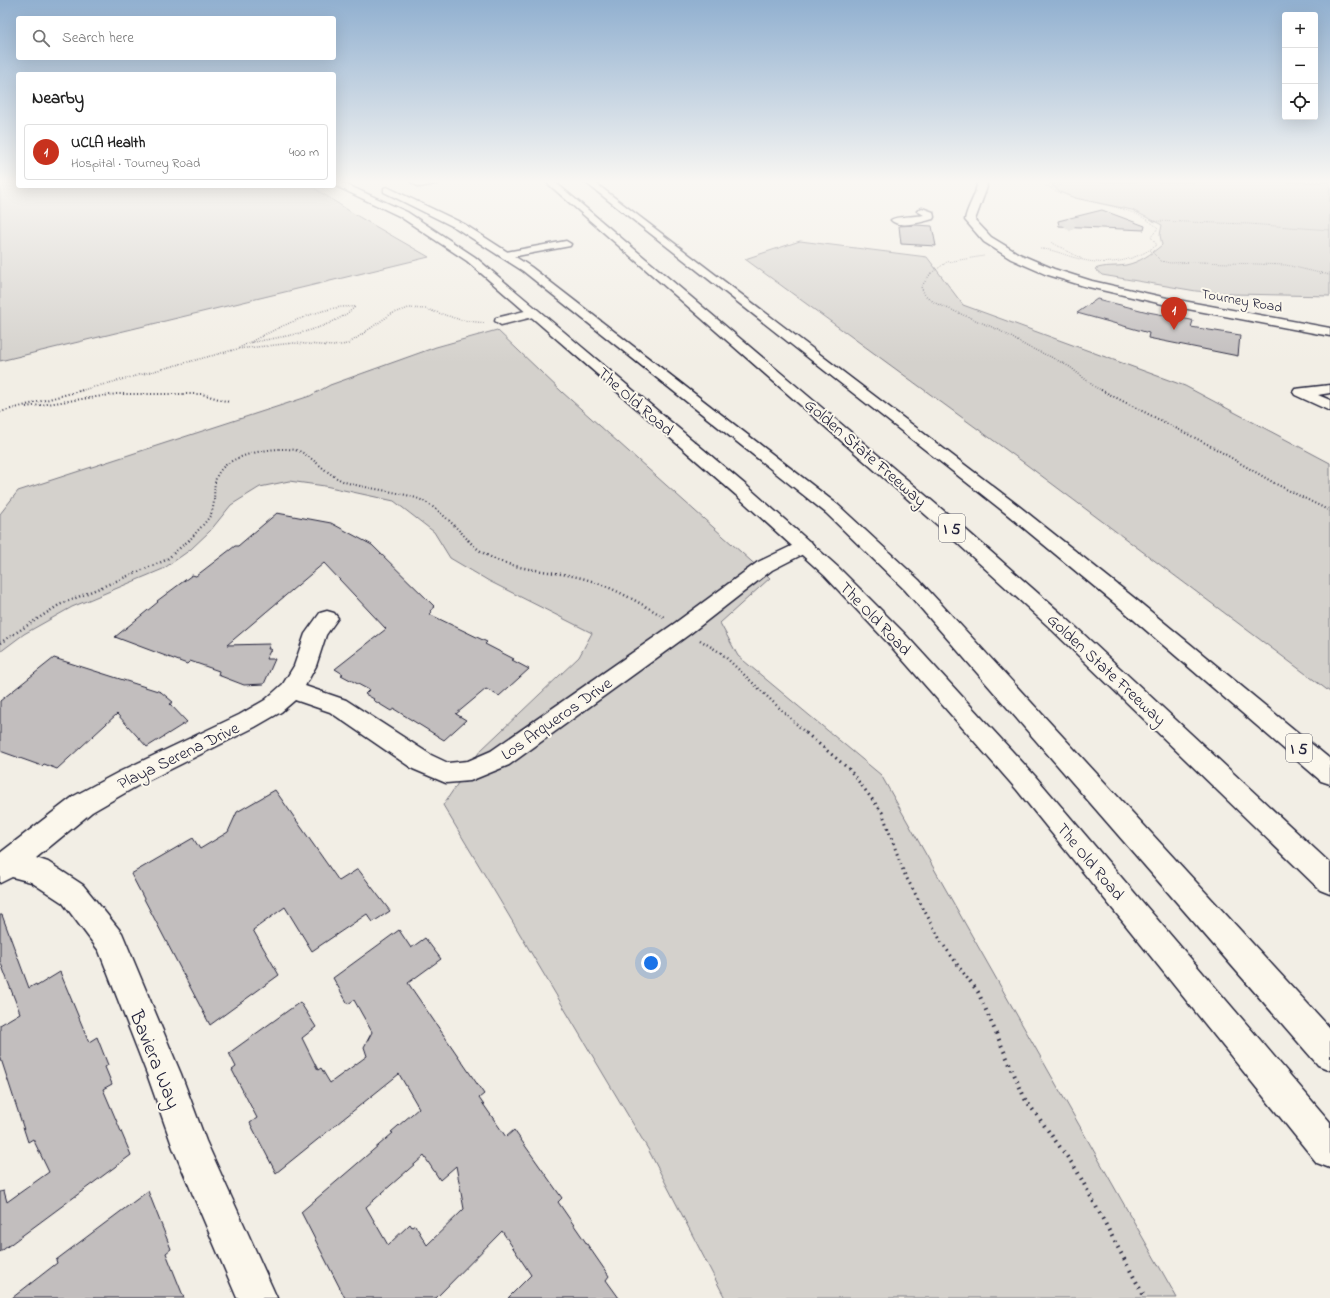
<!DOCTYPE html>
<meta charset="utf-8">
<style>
:root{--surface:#fff;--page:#f6f6f6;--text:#222;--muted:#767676;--line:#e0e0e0;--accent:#c8321e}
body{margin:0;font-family:"Indie Flower",sans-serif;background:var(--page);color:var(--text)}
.controls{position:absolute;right:12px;top:12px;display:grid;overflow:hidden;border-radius:4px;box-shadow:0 4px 16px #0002}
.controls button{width:36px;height:36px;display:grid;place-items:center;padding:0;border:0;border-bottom:1px solid var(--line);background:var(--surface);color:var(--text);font:20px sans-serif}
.you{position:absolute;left:651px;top:963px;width:14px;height:14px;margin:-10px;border:3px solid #fff;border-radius:50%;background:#1a73e8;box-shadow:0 0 0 6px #1a73e833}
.badge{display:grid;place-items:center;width:26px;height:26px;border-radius:50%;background:var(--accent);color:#fff;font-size:13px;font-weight:700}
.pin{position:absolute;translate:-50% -33px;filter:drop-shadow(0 1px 2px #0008)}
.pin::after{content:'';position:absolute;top:21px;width:14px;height:12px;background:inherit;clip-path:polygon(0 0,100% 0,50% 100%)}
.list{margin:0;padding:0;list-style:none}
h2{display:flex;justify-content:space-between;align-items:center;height:52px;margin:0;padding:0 16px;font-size:17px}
h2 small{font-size:13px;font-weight:400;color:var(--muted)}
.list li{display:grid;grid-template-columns:26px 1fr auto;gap:12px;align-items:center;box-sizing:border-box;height:56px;margin:0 8px 8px;padding:0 8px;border:1px solid var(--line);border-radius:4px}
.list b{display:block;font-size:15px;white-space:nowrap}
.list p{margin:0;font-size:13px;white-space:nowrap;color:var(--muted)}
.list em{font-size:13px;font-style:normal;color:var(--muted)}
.icon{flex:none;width:22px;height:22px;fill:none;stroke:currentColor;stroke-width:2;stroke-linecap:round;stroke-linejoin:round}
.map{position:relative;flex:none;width:1330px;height:1298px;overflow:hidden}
.search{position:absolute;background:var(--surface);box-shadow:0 4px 16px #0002;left:16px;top:16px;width:320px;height:44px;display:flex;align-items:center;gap:10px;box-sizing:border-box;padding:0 14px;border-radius:4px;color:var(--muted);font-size:15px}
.panel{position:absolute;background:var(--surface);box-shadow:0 4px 16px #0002;left:16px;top:72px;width:320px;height:116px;border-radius:4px}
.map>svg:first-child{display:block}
</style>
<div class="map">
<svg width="1330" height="1298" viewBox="0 0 1330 1298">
<rect width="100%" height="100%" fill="#f2eee5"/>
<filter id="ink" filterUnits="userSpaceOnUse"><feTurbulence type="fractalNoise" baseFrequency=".025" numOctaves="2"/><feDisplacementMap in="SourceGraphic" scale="8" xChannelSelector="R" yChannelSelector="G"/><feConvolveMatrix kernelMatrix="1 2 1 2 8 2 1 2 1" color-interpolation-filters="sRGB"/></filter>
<g filter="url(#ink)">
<!-- green -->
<path fill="#d4d1cc" stroke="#7b7a84" d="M0,182H18V186H311L354,214L429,257L0,361Z
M1059,182H1330V296L1234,294L1196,291L1102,275L1095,269C1105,265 1115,267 1126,265C1140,262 1151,254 1162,245L1160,235L1162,225L1132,210L1075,198L1060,192L1052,185Z
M800,241L927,257L963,305L1185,386L1330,463V692L1023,462L745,259Z
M497,330L562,392L770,578L720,623L738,656L881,775L1177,1298H725L648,1149L443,805L480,751L579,657L592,633L489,581L450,558L434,532L394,501L325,486L289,481L260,487L231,505L210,531L190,550L163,569L72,607L24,634L0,652V514L18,491L310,396L330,385L436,347Z"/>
<!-- building -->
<path fill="#c2bebe" stroke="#22223b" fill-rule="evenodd" d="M1102,210L1145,226L1144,230L1059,226L1058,221Z
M915,225L932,226L936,246L901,244L899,226Z
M1097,299L1148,312L1191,320L1193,321L1191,327L1240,335L1238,356L1148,338L1149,333L1077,313Z
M277,513L331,523L372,545L435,607L430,611L432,612L429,614L487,642L485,644L514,659L512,660L529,669L499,696L486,689L456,714L466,720L444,740L394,709L391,711L373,700L374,699L365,694L369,690L341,675L343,674L335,669L386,629L324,563L227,645L270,644L268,649H271L266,659H275L264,684L244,685L218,675L219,671L190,661L187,664L115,637L158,602L157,601L192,575L196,576L235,546H238Z
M54,658L161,692L173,702L170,704L187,722L147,747L117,714L57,769L44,764L42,766L0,751V701Z
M275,790L339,881L358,869L390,911L373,922L367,914L312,951L285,907L253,930L279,975L210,1025L131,874L193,838L200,849L228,832L237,812Z
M0,915H2L29,988L36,984L37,986L60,972L89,1042L97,1037L108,1065L105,1067L112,1084L103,1089L131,1155L0,1252V1192L4,1191L7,1202L49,1172L33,1139L28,1142L0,1056V1025L20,1013L0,961Z
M399,930L411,948L425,938L441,959L408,983L484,1094L479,1098L506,1137L514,1130L562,1198L558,1202L609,1276L606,1280L619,1298H508L531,1275L502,1231L436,1298H345L301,1212L393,1133L391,1132L419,1108L399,1074L276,1173L250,1123L257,1118L232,1070L236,1067L229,1053L300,1002L316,1027L302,1038L318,1070L321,1068L330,1083L367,1056L364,1047L372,1032L354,1000L348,1004L333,978ZM424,1156L440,1180L456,1166L464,1209L427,1245L415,1225L412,1227L410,1224L388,1245L366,1207Z
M148,1191L171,1249L166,1253L184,1298H12L57,1263L56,1260Z"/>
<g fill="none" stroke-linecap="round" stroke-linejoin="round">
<!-- minor-tunnel -->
<path stroke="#c8c5c3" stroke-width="10" stroke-dasharray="10 5" stroke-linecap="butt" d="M1066,221L1076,230"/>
<defs>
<path id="minor" d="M411,182H438L436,184L419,187Z
M977,182H986L987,187L975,220L991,237L1019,254L1054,269L1092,281L1167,298L1330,328V336L1167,305L1084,286L1045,274L1011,259L984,242L965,220C967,206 977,196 977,182Z
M922,208L933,212L934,217L933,219C922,222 899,229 891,220C895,216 915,217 924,215L917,211Z
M566,241L571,244L570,246L506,258L500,255L506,252Z
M533,309L539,313L537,316L501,325L495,321L496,318Z
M1330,385V393L1318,395L1330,400V411L1295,395L1293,392L1295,389Z
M804,540L811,542L814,546L811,550L772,570L691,633L509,765L470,781L446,783L413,769L330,712L295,700L281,712L255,727L137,786L92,812L36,858L48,862L83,885L122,933L181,1074L206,1141L277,1298H237L173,1148L147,1074L99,951L63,903L31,882L12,877L0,883V853L74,796L119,772L239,715L265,700L283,684L294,666L305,634L320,613L327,611L334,613L338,618L326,635L316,666L305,686L346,700L431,755L448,763L468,761L491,751L675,623L758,562Z"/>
<path id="major" d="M334,182H341L407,212L475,257L748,487L839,568L904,633L1035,776L1330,1122V1168L1317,1163L1017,790L888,643L825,576L736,495L467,261L399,216L334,185Z
M387,187L464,224L531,267L838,505L919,580L1330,1028V1070L1318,1065L905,590L826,513L523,271L456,228L384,192V188Z"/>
<path id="highway" d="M546,182H555L957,522L1065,617L1330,863V894L1320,890L1049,627L943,530Z
M585,182H594L1020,507L1133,597L1330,759V784L1321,781L1119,607L1008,515Z"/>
</defs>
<!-- minor casing -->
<use href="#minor" stroke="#22223b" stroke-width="3"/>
<!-- major casing -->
<use href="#major" stroke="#22223b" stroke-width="3"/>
<!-- highway casing -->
<use href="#highway" stroke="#22223b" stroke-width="3"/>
<!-- path-far5 -->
<path stroke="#22223b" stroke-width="1" stroke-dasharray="0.5 1.5" stroke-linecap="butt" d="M1050,188L1046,186L1054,182
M1153,221L1249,224L1330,230
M1051,242L1082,259
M1040,249C1053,249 1064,255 1076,258C1105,267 1133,262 1157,245L1151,237L1158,228C1128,201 1085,207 1050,188L1071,182
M1150,250L1161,261L1170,263L1200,262L1286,265L1324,274
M930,274L947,262L984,256"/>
<!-- path-far4 -->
<path stroke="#22223b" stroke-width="1.5" stroke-dasharray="0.5 2" stroke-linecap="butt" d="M931,273L921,287L925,295L935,303L999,330L1026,346L1051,357L1070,367L1095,387L1103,391
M1320,273L1330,275
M239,348C267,333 324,303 355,307C327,332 284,336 249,343
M79,391L237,349L294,343L333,346L348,344L391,314L409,308L426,309L461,320L485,323"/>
<!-- path-far3 -->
<path stroke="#22223b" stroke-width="2" stroke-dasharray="1 2.5" stroke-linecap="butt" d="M1101,390L1209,445L1276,484L1330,511
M26,407L117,394H202L229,402
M0,412L83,390
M189,541C195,533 204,525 210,516C220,496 206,480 227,464C242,453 286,443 303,453C318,462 328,475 345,482C367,489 391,490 413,497C433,502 456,527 469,541"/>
<!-- path-far2 -->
<path stroke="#22223b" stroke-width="2.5" stroke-dasharray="1 3" stroke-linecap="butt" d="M468,540C498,573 546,568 585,579C611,586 640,603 664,617
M700,640L721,653L807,734
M0,643L59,605L166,560L189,540"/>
<!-- path-far1 -->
<path stroke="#22223b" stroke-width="3" stroke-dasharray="1.5 4" stroke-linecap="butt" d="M806,733L849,769L882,812L904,873L942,943L970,982"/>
<!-- path -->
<path stroke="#22223b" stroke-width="4" stroke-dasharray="1.5 5" stroke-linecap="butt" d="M970,981L978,992L1025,1099L1076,1169L1145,1298"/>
<!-- minor -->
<use href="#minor" fill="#fbf7ec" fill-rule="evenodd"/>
<!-- major -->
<use href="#major" fill="#fbf7ec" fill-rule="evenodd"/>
<!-- highway -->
<use href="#highway" fill="#fbf7ec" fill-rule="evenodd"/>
</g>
</g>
<!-- sky -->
<linearGradient id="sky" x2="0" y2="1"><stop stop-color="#91b0d0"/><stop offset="0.5" stop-color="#f9f7f3"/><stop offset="1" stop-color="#f9f7f3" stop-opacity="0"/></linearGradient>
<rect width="1330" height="363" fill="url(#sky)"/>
<g text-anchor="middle" stroke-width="4" stroke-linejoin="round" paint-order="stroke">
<!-- far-street labels -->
<g font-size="14" fill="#22223b" stroke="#fbf7ec">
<text transform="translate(1242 300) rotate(10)" y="5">Tourney Road</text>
</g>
<!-- shield labels -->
<g fill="#fbf7ec" stroke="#636270" stroke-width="1">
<rect x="939" y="514" width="26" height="28" rx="3"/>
<rect x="1286" y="734" width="26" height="28" rx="3"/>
</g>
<g font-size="16" font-weight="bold" fill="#22223b">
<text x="952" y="534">I 5</text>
<text x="1299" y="754">I 5</text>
</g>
<!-- street labels -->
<g font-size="17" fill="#22223b" stroke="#fbf7ec">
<text transform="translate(636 401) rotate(41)" y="6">The Old Road</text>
<text transform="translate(866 452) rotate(41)" y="6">Golden State Freeway</text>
<text transform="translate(876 618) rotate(46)" y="6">The Old Road</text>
<text transform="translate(1107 669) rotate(43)" y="6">Golden State Freeway</text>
<text transform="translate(556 718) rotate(-35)" y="6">Los Arqueros Drive</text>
<text transform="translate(178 755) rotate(-26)" y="6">Playa Serena Drive</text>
<text transform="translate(1091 861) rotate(50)" y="6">The Old Road</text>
</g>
<!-- near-street labels -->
<g font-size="20" fill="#22223b" stroke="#fbf7ec">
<text transform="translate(156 1059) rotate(68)" y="7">Baviera Way</text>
</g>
</g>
</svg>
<div class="controls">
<button>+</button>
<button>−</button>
<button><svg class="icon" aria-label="locate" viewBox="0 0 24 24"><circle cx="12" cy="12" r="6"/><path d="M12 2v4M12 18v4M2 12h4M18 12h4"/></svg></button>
</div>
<div class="you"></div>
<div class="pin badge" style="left:1174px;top:330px">1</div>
<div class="search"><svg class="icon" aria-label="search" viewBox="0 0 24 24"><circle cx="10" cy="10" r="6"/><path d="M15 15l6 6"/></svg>Search here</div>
<section class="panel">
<h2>Nearby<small></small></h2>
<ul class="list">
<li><span class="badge">1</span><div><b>UCLA Health</b><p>Hospital · Tourney Road</p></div><em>400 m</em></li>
</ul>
</section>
</div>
